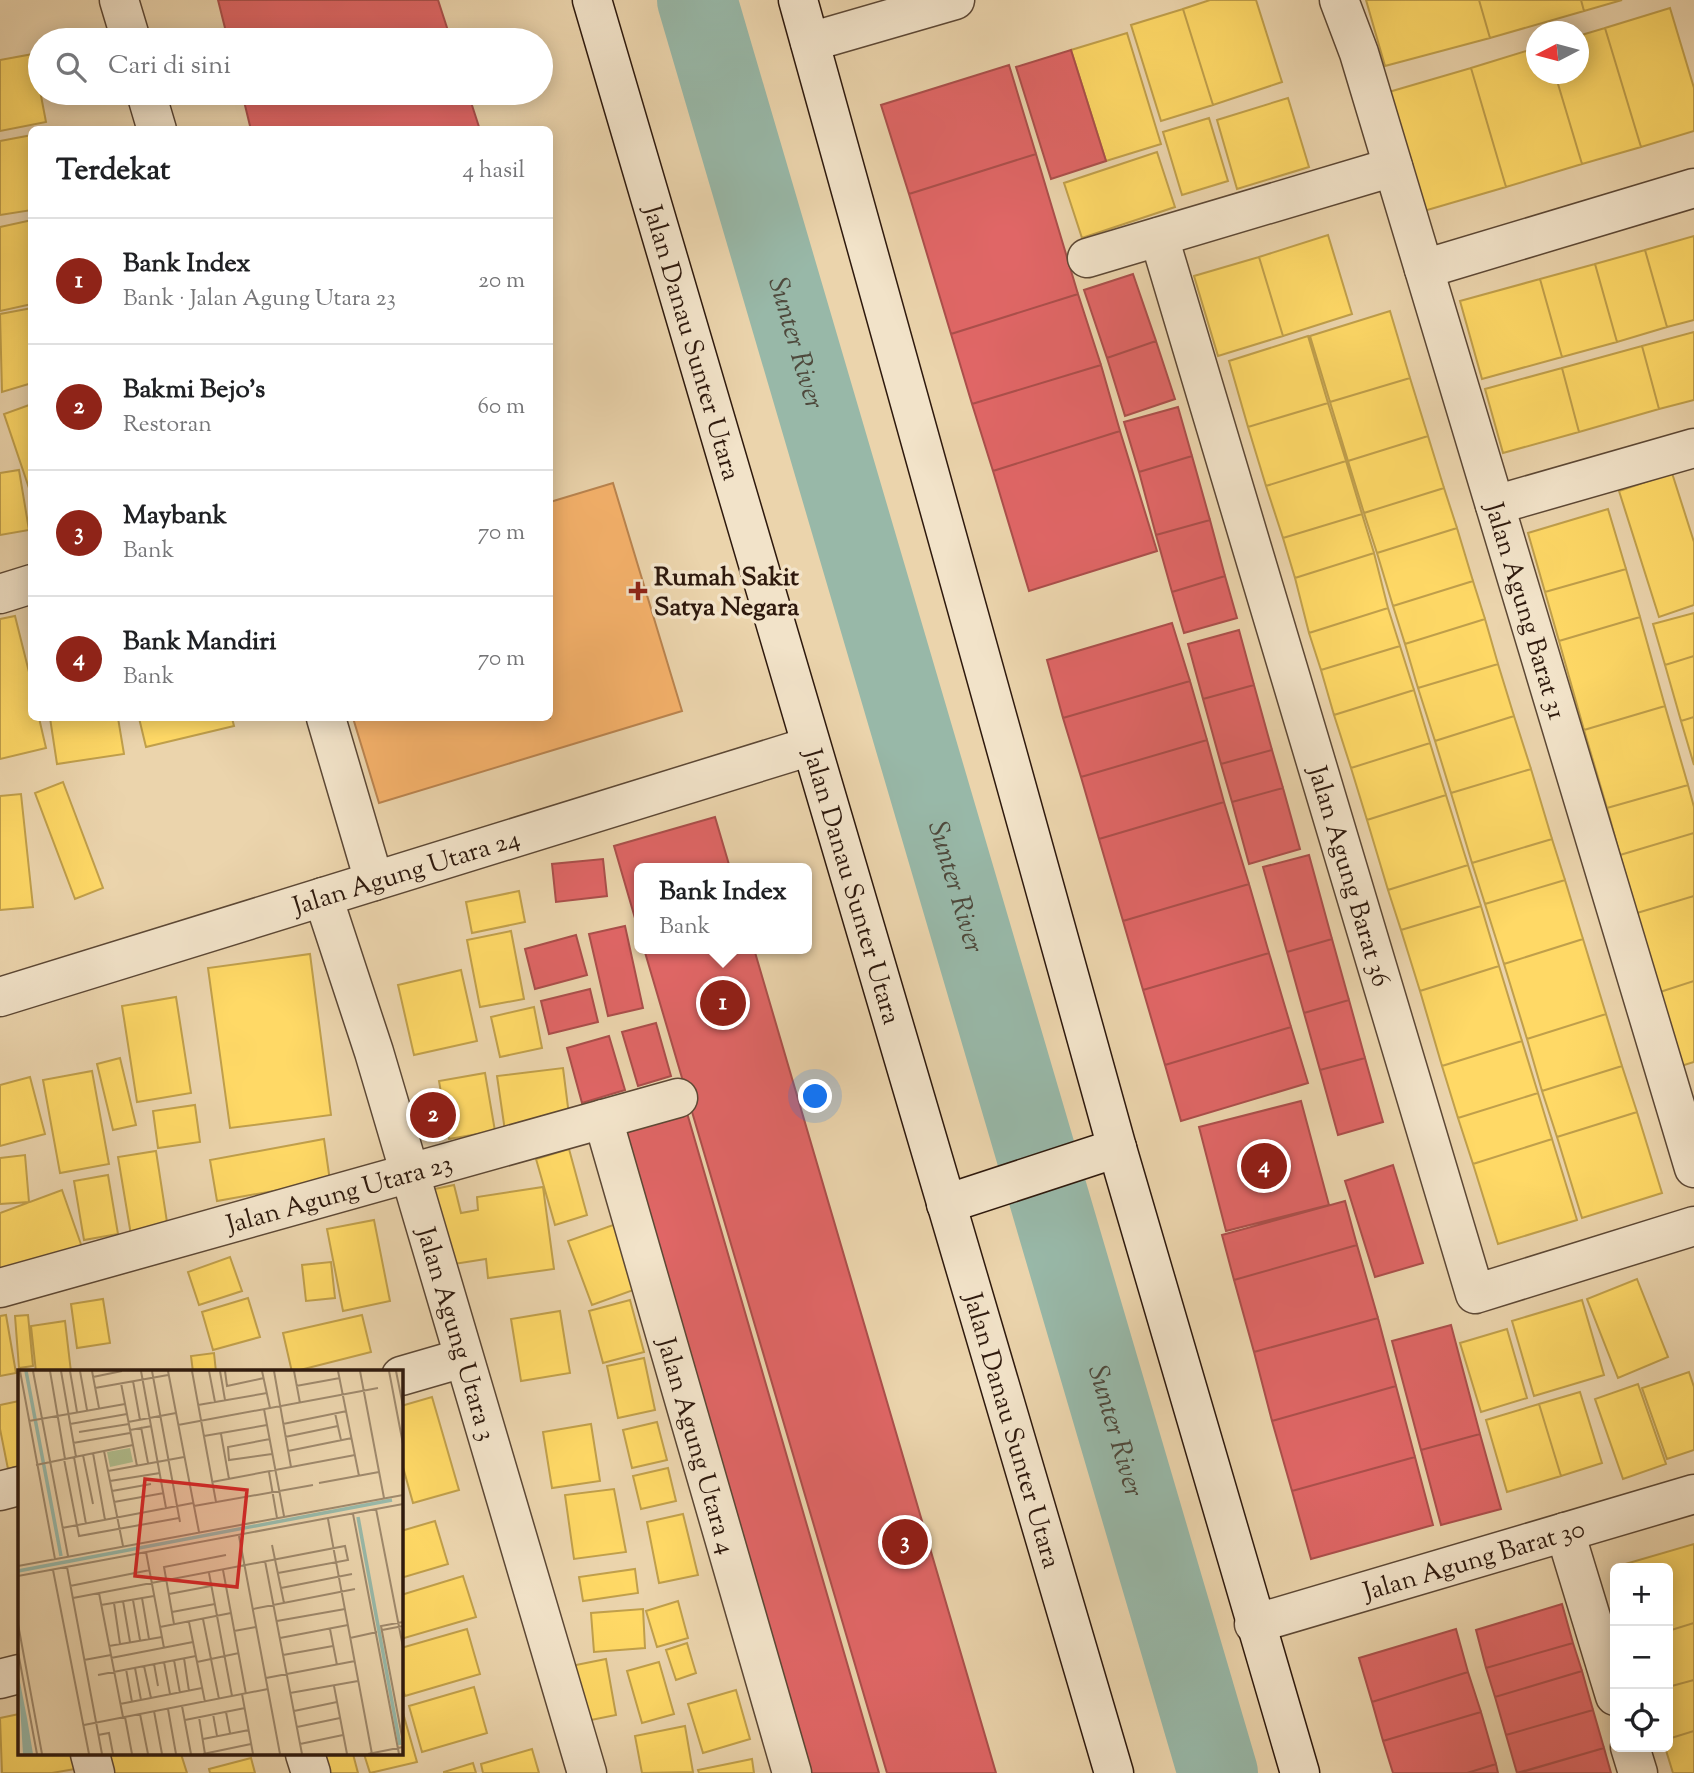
<!DOCTYPE html>
<html lang="id">
<meta charset="utf-8">
<style>
:root{--surface:#fff;--page:#f6f6f6;--text:#202124;--muted:#757577;--line:#e0e0e0;--accent:#8f2418}
body{margin:0;font-family:"Sorts Mill Goudy",serif;background:var(--page);color:var(--text)}
.controls{position:absolute;right:21px;bottom:21px;display:grid;overflow:hidden;border-radius:10px;box-shadow:0 4px 18px #0003}
.controls button{width:63px;height:63px;display:grid;place-items:center;padding:0;border:0;border-bottom:2px solid var(--line);background:var(--surface);color:var(--text);font:35px sans-serif}
.compass{position:absolute;left:1526px;top:21px;width:63px;height:63px;border-radius:50%;background:var(--surface);box-shadow:0 4px 18px #0003;rotate:264deg}
.you{position:absolute;left:816px;top:1097px;width:24px;height:24px;margin:-18px;border:5px solid #fff;border-radius:50%;background:#1a73e8;box-shadow:0 0 0 10px #1a73e833}
.badge{display:grid;place-items:center;width:46px;height:46px;border-radius:50%;background:var(--accent);color:#fff;font-size:23px;font-weight:700}
.pin{position:absolute;translate:-50% -50%;border:4px solid #fff;box-shadow:0 2px 7px #0006}
.popup{position:absolute;left:634px;top:863px;width:178px;height:91px;box-sizing:border-box;display:grid;place-content:center;border-radius:10px;background:var(--surface);filter:drop-shadow(0 2px 5px #0005);font-size:23px;white-space:nowrap;color:var(--muted)}
.popup b{font-size:26px;color:var(--text)}
.popup::after{content:'';position:absolute;left:50%;top:100%;margin-left:-14px;border:14px solid transparent;border-top-color:var(--surface)}
.list{margin:0;padding:0;list-style:none}
h2{display:flex;justify-content:space-between;align-items:center;height:91px;margin:0;padding:0 28px;font-size:30px}
h2 small{font-size:23px;font-weight:400;color:var(--muted)}
.list li{display:grid;grid-template-columns:46px 1fr auto;gap:21px;align-items:center;box-sizing:border-box;height:126px;padding:0 28px;border-top:2px solid var(--line)}
.list b{display:block;font-size:26px;white-space:nowrap}
.list p{margin:0;font-size:23px;white-space:nowrap;color:var(--muted)}
.list em{font-size:23px;font-style:normal;color:var(--muted)}
.icon{flex:none;width:38px;height:38px;fill:none;stroke:currentColor;stroke-width:2;stroke-linecap:round;stroke-linejoin:round}
.map{position:relative;flex:none;width:1694px;height:1773px;overflow:hidden}
.search{position:absolute;background:var(--surface);box-shadow:0 4px 18px #0003;left:28px;top:28px;width:525px;height:77px;display:flex;align-items:center;gap:18px;box-sizing:border-box;padding:0 24px;border-radius:38px;color:var(--muted);font-size:26px}
.panel{position:absolute;background:var(--surface);box-shadow:0 4px 18px #0003;left:28px;top:126px;width:525px;height:595px;border-radius:10px}
.map>svg:first-child{display:block}
</style>
<div class="map">
<svg width="1694" height="1773" viewBox="0 0 1694 1773">
<rect width="100%" height="100%" fill="#ebd4ac"/>
<filter id="stains"><feTurbulence type="fractalNoise" baseFrequency=".00286" numOctaves="4"/><feColorMatrix values="0 0 0 0 .2 0 0 0 0 .09 0 0 0 0 .02 0 0 0 .5 -.17"/></filter>
<radialGradient id="worn" r=".72"><stop offset=".6" stop-color="#630" stop-opacity="0"/><stop offset="1" stop-color="#630" stop-opacity=".3"/></radialGradient>
<!-- homes -->
<path fill="#ffd966" stroke="#c09f4b" stroke-width="2" d="M1210,0H1256L1282,82L1213,105L1183,9Z
M1366,0H1479L1490,38L1385,66Z
M1479,0H1581L1584,11L1490,38Z
M1581,0H1622L1584,11Z
M1670,8L1694,88V131L1641,147L1605,28Z
M1183,9L1213,105L1161,121L1131,25Z
M1605,28L1641,147L1582,164L1555,74H1578V36Z
M1127,33L1161,144L1106,161L1071,50Z
M1536,48V74H1555L1582,164L1506,187L1471,68Z
M33,54L46,122L0,131V60Z
M1471,68L1506,187L1417,213L1382,94Z
M1288,98L1309,167L1237,189L1217,120Z
M1209,118L1228,181L1182,195L1163,132Z
M32,135V210L0,215V141Z
M1157,152L1175,207L1082,238L1064,183Z
M32,220V304L0,311V227Z
M1328,235L1352,314L1283,336L1259,257Z
M1694,236V320L1667,327L1645,250Z
M1645,250L1667,327L1617,342L1595,264Z
M1259,257L1283,336L1218,356L1194,276Z
M1595,264L1617,342L1562,357L1540,279Z
M1540,279L1562,357L1482,379L1460,301Z
M32,308V383L2,392L0,314Z
M1390,311L1410,378L1330,402L1310,336Z
M1694,332V400L1659,409L1642,346Z
M1308,336L1328,403L1248,427L1229,361Z
M1642,346L1659,409L1579,432L1562,368Z
M1562,368L1579,432L1503,453L1485,389Z
M1410,378L1428,436L1348,461L1330,402Z
M1328,403L1346,461L1266,486L1248,427Z
M32,404V497L4,414Z
M1428,436L1444,488L1364,513L1348,461Z
M1346,461L1362,514L1283,538L1266,486Z
M19,470L29,530L0,535V473Z
M1672,473L1694,542V605L1659,617L1619,491Z
M1444,488L1457,528L1377,553L1364,513Z
M1608,509L1626,569L1545,592L1528,533Z
M1362,514L1374,553L1295,578L1283,538Z
M1457,528L1473,581L1393,606L1377,553Z
M1374,553L1388,608L1309,633L1295,578Z
M1626,569L1640,617L1559,641L1545,592Z
M1473,581L1485,619L1405,644L1393,606Z
M1388,608L1400,646L1321,670L1309,633Z
M1694,613V656L1665,665L1653,624Z
M15,616L32,684V718H39L46,748L0,759V619Z
M1640,617L1665,706L1584,730L1559,641Z
M1485,619L1498,664L1418,688L1405,644Z
M1400,646L1414,690L1334,715L1321,670Z
M1694,656V717L1681,721L1665,665Z
M1498,664L1514,716L1435,741L1418,688Z
M1414,690L1430,743L1351,768L1334,715Z
M1665,706L1688,785L1607,808L1584,730Z
M1514,716L1531,769L1451,793L1435,741Z
M1694,717V765L1681,721Z
M50,718H118L124,754L57,764Z
M139,718H232L234,726L146,747Z
M1430,743L1446,795L1367,820L1351,768Z
M1531,769L1552,839L1472,863L1451,793Z
M63,782L103,888L75,899L35,793Z
M1688,785L1694,807V833L1620,855L1607,808Z
M21,794L33,907L0,910V796Z
M1446,795L1468,865L1388,890L1367,820Z
M1694,833V896L1637,913L1620,855Z
M1552,839L1565,880L1485,904L1472,863Z
M1468,865L1481,906L1401,930L1388,890Z
M1565,880L1583,939L1504,964L1485,904Z
M519,891L525,922L472,933L466,902Z
M1694,896V981L1660,992L1637,913Z
M1481,906L1499,966L1420,991L1401,930Z
M511,931L524,999L480,1007L467,940Z
M1583,939L1606,1014L1527,1039L1504,964Z
M310,954L331,1115L230,1128L208,968Z
M1499,966L1522,1041L1442,1066L1420,991Z
M461,970L477,1041L414,1055L398,985Z
M1694,981V1062L1681,1066L1660,992Z
M176,997L191,1093L137,1102L122,1006Z
M534,1007L542,1048L500,1057L491,1017Z
M1606,1014L1622,1066L1542,1091L1527,1039Z
M1522,1041L1538,1093L1458,1118L1442,1066Z
M120,1058L136,1125L113,1130L97,1064Z
M1622,1066L1637,1112L1557,1137L1542,1091Z
M563,1068L570,1123L505,1131L497,1076Z
M92,1071L109,1164L60,1173L43,1080Z
M485,1073L495,1131L449,1139L439,1081Z
M30,1077L45,1134L0,1146V1085Z
M1538,1093L1552,1139L1473,1164L1458,1118Z
M195,1105L200,1142L158,1148L153,1111Z
M1637,1112L1662,1193L1582,1218L1557,1137Z
M324,1139L330,1181L217,1201L210,1160Z
M1552,1139L1577,1220L1498,1244L1473,1164Z
M569,1149L587,1215L555,1225L536,1159Z
M156,1151L169,1235L132,1241L118,1157Z
M25,1155L29,1202L0,1204V1158Z
M108,1175L118,1234L84,1240L74,1181Z
M454,1185L461,1213L478,1210L477,1197L543,1187L554,1269L488,1278L486,1259L448,1265L425,1191Z
M62,1190L83,1250L0,1275V1213Z
M374,1220L390,1301L343,1311L327,1229Z
M616,1224L639,1288L592,1305L568,1241Z
M230,1257L242,1291L199,1305L188,1272Z
M331,1262L335,1298L306,1301L302,1265Z
M1637,1279L1668,1357L1618,1378L1587,1299Z
M248,1298L260,1337L213,1350L202,1312Z
M103,1299L110,1343L77,1348L71,1304Z
M630,1300L644,1352L603,1363L589,1311Z
M1582,1300L1604,1375L1534,1396L1512,1321Z
M560,1311L570,1373L521,1381L511,1319Z
M6,1315L16,1373L0,1376V1316Z
M28,1315L33,1366L19,1368L15,1316Z
M362,1315L371,1352L292,1372L283,1333Z
M65,1321L71,1372H36L31,1326Z
M1507,1329L1527,1398L1481,1412L1460,1343Z
M214,1353L216,1372H193L191,1356Z
M644,1358L655,1410L618,1418L607,1366Z
M1689,1372L1694,1387V1450L1667,1459L1642,1388Z
M1638,1384L1666,1464L1623,1479L1595,1399Z
M1580,1392L1602,1463L1561,1476L1539,1404Z
M432,1397L459,1490L413,1503L401,1460V1406Z
M19,1401V1466L8,1469L0,1429V1405Z
M1539,1404L1561,1476L1507,1492L1486,1420Z
M657,1422L667,1460L632,1468L623,1430Z
M591,1424L600,1481L552,1488L543,1432Z
M668,1468L676,1501L641,1509L633,1476Z
M614,1489L626,1552L574,1559L565,1495Z
M683,1514L698,1575L659,1583L647,1522Z
M435,1521L448,1564L401,1578V1531Z
M1694,1544V1623L1668,1631V1568L1615,1567Z
M635,1569L638,1593L583,1601L579,1577Z
M463,1576L476,1617L401,1639V1595Z
M678,1601L688,1638L657,1647L646,1611Z
M643,1609L645,1648L594,1652L591,1613Z
M1694,1623V1680L1668,1687V1631Z
M467,1629L480,1674L405,1696L401,1683V1648Z
M687,1643L696,1673L676,1680L666,1650Z
M606,1659L616,1715L576,1723L566,1667Z
M659,1662L674,1714L642,1723L627,1671Z
M1694,1680V1731L1668,1739V1687Z
M474,1687L487,1733L422,1752L409,1706Z
M736,1690L750,1739L703,1753L688,1704Z
M401,1706L417,1762L370,1773L364,1754H401Z
M19,1714V1754H72L75,1769L52,1773H2L0,1718Z
M685,1726L693,1772L642,1773L635,1736Z
M1694,1731V1773H1673L1665,1747L1668,1739Z
M532,1749L539,1773H483L481,1764Z
M101,1754H181L187,1773H107Z
M311,1754H353L358,1773H316Z
M251,1758L255,1773H210L209,1769Z
M752,1759L754,1773H699L698,1770Z
M473,1763L476,1773H444V1772Z"/>
<!-- shops -->
<path fill="#e06666" stroke="#ab4f4b" stroke-width="2" d="M218,0H438L451,40H228Z
M1071,50L1106,161L1051,179L1016,67Z
M1009,65L1036,154L909,194L881,105Z
M242,93H468L480,130H251Z
M1036,154L1078,294L951,334L909,194Z
M1133,274L1156,341L1107,358L1084,290Z
M1078,294L1101,365L972,404L951,334Z
M1156,341L1175,399L1125,416L1107,358Z
M1101,365L1120,431L993,471L972,404Z
M1178,407L1192,456L1139,472L1124,422Z
M1120,431L1157,551L1029,591L993,471Z
M1192,456L1210,520L1156,535L1139,472Z
M1210,520L1225,576L1172,592L1156,535Z
M1225,576L1237,618L1184,633L1172,592Z
M1172,623L1190,681L1063,718L1047,660Z
M1239,630L1254,685L1203,699L1188,644Z
M1190,681L1207,740L1081,777L1063,718Z
M1254,685L1272,750L1221,764L1203,699Z
M1207,740L1224,802L1099,839L1081,777Z
M1272,750L1283,788L1232,802L1221,764Z
M1283,788L1300,849L1249,864L1232,802Z
M1224,802L1249,884L1123,921L1099,839Z
M715,817L730,868H639V932L614,846Z
M1309,855L1332,939L1287,952L1263,867Z
M603,859L607,896L556,902L552,864Z
M1249,884L1269,953L1143,990L1123,921Z
M625,926L643,1008L608,1016L589,934Z
M576,935L587,975L535,989L525,949Z
M1332,939L1349,1000L1304,1013L1287,952Z
M644,949H754L996,1773H887Z
M1269,953L1291,1027L1165,1065L1143,990Z
M590,989L598,1022L549,1034L541,1001Z
M1349,1000L1365,1058L1320,1070L1304,1013Z
M656,1023L671,1076L638,1086L622,1032Z
M1291,1027L1308,1083L1181,1121L1165,1065Z
M609,1036L625,1090L582,1103L567,1048Z
M1365,1058L1383,1122L1338,1135L1320,1070Z
M1301,1101L1329,1205L1226,1231L1199,1127Z
M687,1113L879,1773H797L612,1135Z
M1393,1165L1423,1263L1375,1277L1345,1181Z
M1345,1201L1357,1245L1234,1280L1222,1235Z
M1357,1245L1378,1318L1254,1352L1234,1280Z
M1378,1318L1396,1386L1272,1421L1254,1352Z
M1451,1325L1480,1434L1421,1450L1392,1341Z
M1396,1386L1415,1457L1292,1491L1272,1421Z
M1480,1434L1501,1509L1441,1525L1421,1450Z
M1415,1457L1433,1525L1311,1559L1292,1491Z
M1562,1604L1573,1643L1486,1668L1476,1630Z
M1456,1629L1468,1672L1372,1702L1359,1658Z
M1573,1643L1582,1671L1495,1697L1486,1668Z
M1582,1671L1593,1710L1506,1735L1495,1697Z
M1468,1672L1481,1712L1383,1741L1372,1702Z
M1593,1710L1604,1748L1517,1773L1506,1735Z
M1481,1712L1496,1764L1467,1773H1393L1383,1741Z
M1604,1748L1611,1773H1519Z
M1496,1764L1498,1773H1467Z"/>
<!-- health -->
<path fill="#f6b26b" stroke="#ba844f" stroke-width="2" d="M613,483L682,711L379,803L353,718H550V502Z"/>
<g fill="none" stroke-linecap="round" stroke-linejoin="round">
<!-- river -->
<path stroke="#98b8a8" stroke-width="80" id="s1" d="M697,0L1218,1773"/>
<defs>
<g id="street">
<path d="M119,0L131,40"/>
<path id="s2" d="M1339,0L1359,53L1694,1168"/>
<path d="M810,42L955,0"/>
<path d="M146,93L157,130"/>
<path id="s3" d="M1159,237L1475,1294L1694,1226"/>
<path d="M1087,258L1393,167"/>
<path d="M1424,269L1694,188"/>
<path d="M1495,505L1694,448"/>
<path d="M0,594L32,584"/>
<path d="M326,718L374,881"/>
<path id="s4" d="M323,897L374,1052L587,1773"/>
<path id="s5" d="M0,997L811,746"/>
<path id="s6" d="M603,1119L792,1773"/>
<path id="s7" d="M0,1288L678,1098"/>
<path d="M401,1376L463,1358"/>
<path d="M0,1491L19,1486"/>
<path d="M1565,1532L1615,1696"/>
<path id="s8" d="M1254,1624L1694,1494"/>
<path d="M0,1679L19,1674"/>
<path d="M1630,1747L1638,1773"/>
<path d="M90,1754L95,1773"/>
<path d="M305,1754L311,1773"/>
</g>
<g id="secondary">
<path id="s9" d="M592,0L1114,1773"/>
<path d="M798,0L1117,1148L1300,1773"/>
<path d="M946,1204L1117,1148"/>
</g>
</defs>
<!-- street casing -->
<use href="#street" stroke="#5d4835" stroke-width="41"/>
<!-- secondary casing -->
<use href="#secondary" stroke="#2e190d" stroke-width="41"/>
<!-- street -->
<use href="#street" stroke="#f2e3c9" stroke-width="38"/>
<!-- secondary -->
<use href="#secondary" stroke="#f2e3c9" stroke-width="38"/>
</g>
<!-- markers -->
<path fill="#8f2418" stroke="#f2e3c9" stroke-width="2.5" d="M634.5 580.5h7v7h7v7h-7v7h-7v-7h-7v-7h7z"/>
<g text-anchor="middle" stroke-width="7" stroke-linejoin="round" paint-order="stroke">
<!-- street labels -->
<g font-size="26" fill="#2e190d" stroke="#f2e3c9">
<text dy="9" stroke="none"><textPath href="#s9" startOffset="357">Jalan Danau Sunter Utara</textPath></text>
<text dy="9" stroke="none"><textPath href="#s2" startOffset="639">Jalan Agung Barat 31</textPath></text>
<text dy="9" stroke="none"><textPath href="#s5" startOffset="425">Jalan Agung Utara 24</textPath></text>
<text dy="9" stroke="none"><textPath href="#s3" startOffset="667">Jalan Agung Barat 36</textPath></text>
<text dy="9" stroke="none"><textPath href="#s9" startOffset="924">Jalan Danau Sunter Utara</textPath></text>
<text dy="9" stroke="none"><textPath href="#s7" startOffset="352">Jalan Agung Utara 23</textPath></text>
<text dy="9" stroke="none"><textPath href="#s4" startOffset="457">Jalan Agung Utara 3</textPath></text>
<text dy="9" stroke="none"><textPath href="#s9" startOffset="1491">Jalan Danau Sunter Utara</textPath></text>
<text dy="9" stroke="none"><textPath href="#s6" startOffset="340">Jalan Agung Utara 4</textPath></text>
<text dy="9" stroke="none"><textPath href="#s8" startOffset="229">Jalan Agung Barat 30</textPath></text>
</g>
<!-- poi labels -->
<g font-size="26" font-weight="bold" fill="#2e190d" stroke="#f2e3c9" text-anchor="start">
<text x="654" y="585">Rumah Sakit<tspan x="654" dy="30">Satya Negara</tspan></text>
</g>
<!-- water labels -->
<g font-size="28" font-style="italic" fill="#4e493c" stroke="#f2e3c9">
<text dy="10" stroke="none"><textPath href="#s1" startOffset="357">Sunter River</textPath></text>
<text dy="10" stroke="none"><textPath href="#s1" startOffset="924">Sunter River</textPath></text>
<text dy="10" stroke="none"><textPath href="#s1" startOffset="1491">Sunter River</textPath></text>
</g>
</g>
<!-- overview -->
<g transform="translate(18 1370)">
<rect width="385" height="385" fill="#ebd4ac"/>
<path d="M112,78L115,92L92,97L89,82Z" fill="#b1be8e"/>
<path d="M0,302L9,348L15,384H5Z" fill="#98b8a8"/>
<path fill="none" stroke="#98b8a8" stroke-width="3.5" d="M8,1L43,186M340,147L382,375M0,201L374,130"/>
<path fill="none" stroke="#9f896c" stroke-width="2" d="M2,1L37,189M15,1L50,186M32,1L47,89M43,1L58,87M52,1L59,42M62,1L69,40M74,1L81,38M123,1L148,138M134,1L162,152M150,1L181,162M174,1L198,132M191,1L197,32M202,1L207,30M207,1L209,16L246,8M244,1L252,38M256,1L273,97M276,1L282,33M320,1L341,106M342,1L366,128M371,1L385,74M378,1L385,36M75,7L104,1M115,11L122,50M103,13L119,96M278,16L322,8M77,18L150,5M180,35L249,23M246,39L266,146M317,43L323,70M11,51L107,34M110,52L158,43M52,54L109,44M265,54L329,41M160,55L360,18M123,57L130,93M112,60L134,56M61,62L111,54M203,64L211,109M186,66L249,55M267,67L320,56M252,69L210,77L211,90L254,84M55,73L112,63M86,81L105,176M270,81L334,68M75,83L87,150M65,85L75,134M56,87L68,154M46,89L61,166L161,148M18,95L115,75M90,101L166,87M251,102L259,148M92,111L142,103M194,112L337,85M301,113L361,102M94,121L133,114M96,132L146,123M176,136L295,115M358,139L385,277M335,144L381,384M310,149L354,384M44,158L175,133M221,166L262,384M254,175L266,233M128,182L146,278M247,191L284,384M0,196L385,125M49,197L84,384M35,200L71,384M205,200L228,324M191,203L214,326M0,206L385,134M52,216L132,200M263,218L334,204M81,223L105,347M151,224L193,216M55,228L327,176L330,190L260,203M124,228L131,269M115,230L122,270M105,231L112,272M96,233L102,274M83,235L136,226M235,239L337,219M154,242L197,234M185,249L201,329M259,251L327,239M171,252L187,332M385,252L363,256L385,372M0,254L24,384M156,254L146,197L208,185M142,257L213,243M312,259L319,295M364,260L385,256M216,261L238,257M262,268L330,255M332,268L359,262M91,276L144,267M0,282L19,384M265,285L315,276M93,288L175,272M166,288L171,321M66,290L93,285M156,290L162,323M146,292L152,324M179,292L221,283M136,294L140,316M126,296L133,328M117,298L123,330M108,299L114,332M80,305L178,286M248,308L337,291M316,316L329,384M272,323L340,311M224,324L235,384M102,334L184,318M164,336L173,384M150,339L158,384M136,341L144,384M276,341L319,332M208,342L212,363M122,344L130,384M195,344L199,366M107,347L114,384M181,347L187,384M167,350L227,338M66,355L250,319M279,357L322,348M80,365L91,363L95,384M185,369L231,360M282,374L325,365M185,384L233,374M350,384L385,377"/>
<path fill="#d62828" fill-opacity="0.15" stroke="#d62828" stroke-width="3.5" d="M127,109L229,120L219,217L117,206Z"/>
<rect width="385" height="385" fill="none" stroke="#2e190d" stroke-width="3.5"/>
</g>
<rect width="100%" height="100%" filter="url(#stains)"/>
<rect width="100%" height="100%" fill="url(#worn)"/>
</svg>
<div class="controls">
<button>+</button>
<button>−</button>
<button><svg class="icon" aria-label="locate" viewBox="0 0 24 24"><circle cx="12" cy="12" r="6"/><path d="M12 2v4M12 18v4M2 12h4M18 12h4"/></svg></button>
</div>
<svg class="compass" viewBox="-18 -18 36 36"><path d="M0-13l5 13h-10z" fill="#e53935"/><path d="M0 13l5-13h-10z" fill="#757577"/></svg>
<div class="you"></div>
<div class="pin badge" style="left:723px;top:1003px">1</div>
<div class="popup"><b>Bank Index</b>Bank</div>
<div class="pin badge" style="left:433px;top:1115px">2</div>
<div class="pin badge" style="left:905px;top:1542px">3</div>
<div class="pin badge" style="left:1264px;top:1166px">4</div>
<div class="search"><svg class="icon" aria-label="search" viewBox="0 0 24 24"><circle cx="10" cy="10" r="6"/><path d="M15 15l6 6"/></svg>Cari di sini</div>
<section class="panel">
<h2>Terdekat<small>4 hasil</small></h2>
<ul class="list">
<li><span class="badge">1</span><div><b>Bank Index</b><p>Bank · Jalan Agung Utara 23</p></div><em>20 m</em></li>
<li><span class="badge">2</span><div><b>Bakmi Bejo's</b><p>Restoran</p></div><em>60 m</em></li>
<li><span class="badge">3</span><div><b>Maybank</b><p>Bank</p></div><em>70 m</em></li>
<li><span class="badge">4</span><div><b>Bank Mandiri</b><p>Bank</p></div><em>70 m</em></li>
</ul>
</section>
</div>
